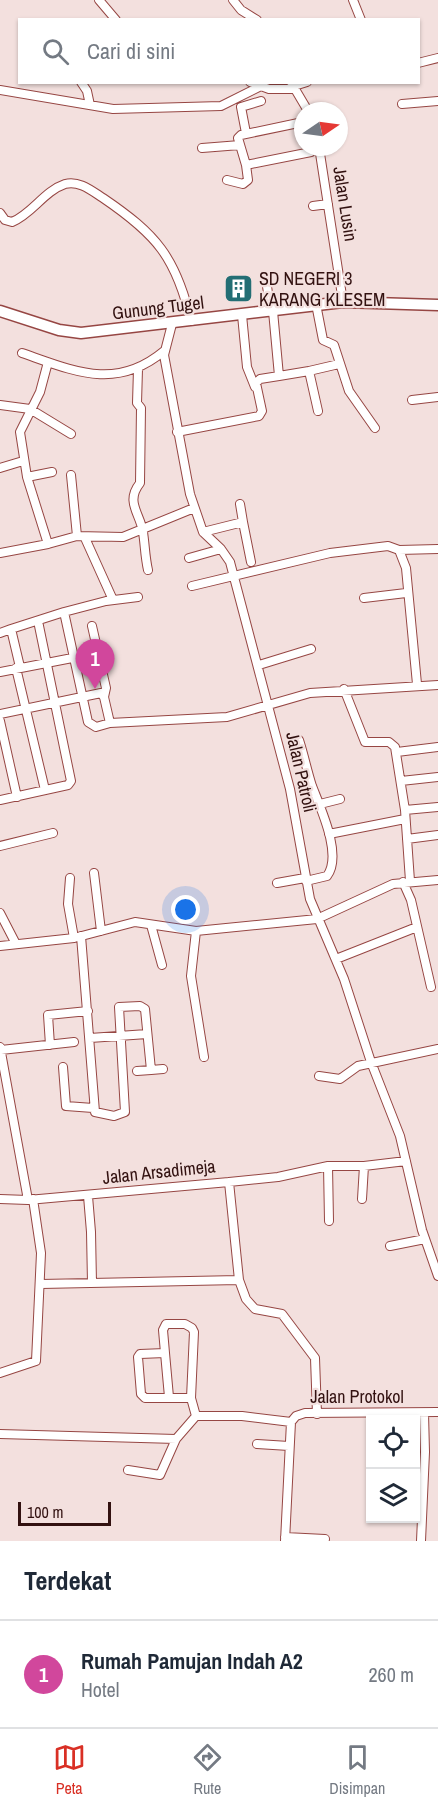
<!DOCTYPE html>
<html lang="id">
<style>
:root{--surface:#fff;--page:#f2f2f3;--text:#1f2937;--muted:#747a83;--line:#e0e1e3;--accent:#d93025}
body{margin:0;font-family:"Archivo Narrow",sans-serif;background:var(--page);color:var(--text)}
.controls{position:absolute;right:18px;bottom:18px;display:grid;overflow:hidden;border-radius:0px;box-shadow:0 2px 4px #0004}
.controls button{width:54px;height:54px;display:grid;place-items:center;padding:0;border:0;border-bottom:2px solid var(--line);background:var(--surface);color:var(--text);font:30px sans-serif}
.compass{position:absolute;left:294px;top:102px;width:54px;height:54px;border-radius:50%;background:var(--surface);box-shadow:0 2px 4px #0004;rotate:77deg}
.scale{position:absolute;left:18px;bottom:15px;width:93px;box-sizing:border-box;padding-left:6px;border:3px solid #321110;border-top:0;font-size:16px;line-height:21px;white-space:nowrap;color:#321110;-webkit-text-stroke:4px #f3e0de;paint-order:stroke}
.you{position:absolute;left:186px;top:910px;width:21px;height:21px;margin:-15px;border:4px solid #fff;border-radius:50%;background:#1a73e8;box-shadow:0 0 0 9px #1a73e833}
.badge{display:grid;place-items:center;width:39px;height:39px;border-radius:50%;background:var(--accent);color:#fff;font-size:20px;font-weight:700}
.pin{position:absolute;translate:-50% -50px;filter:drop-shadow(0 2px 3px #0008)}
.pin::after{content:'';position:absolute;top:32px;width:21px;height:18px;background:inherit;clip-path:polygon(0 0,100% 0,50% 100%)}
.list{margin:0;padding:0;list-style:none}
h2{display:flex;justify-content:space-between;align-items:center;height:78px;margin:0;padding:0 24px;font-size:26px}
h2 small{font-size:20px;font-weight:400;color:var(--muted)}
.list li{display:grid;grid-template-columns:39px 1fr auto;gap:18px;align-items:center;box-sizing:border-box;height:108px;padding:0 24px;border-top:2px solid var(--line)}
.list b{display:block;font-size:22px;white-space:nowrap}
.list p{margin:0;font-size:20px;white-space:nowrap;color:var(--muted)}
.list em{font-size:20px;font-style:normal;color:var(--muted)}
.icon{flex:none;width:33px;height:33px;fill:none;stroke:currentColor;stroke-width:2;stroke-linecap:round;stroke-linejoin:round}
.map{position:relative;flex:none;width:438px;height:1541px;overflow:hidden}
.search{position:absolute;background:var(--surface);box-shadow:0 2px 4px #0004;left:18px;right:18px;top:18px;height:66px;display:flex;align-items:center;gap:15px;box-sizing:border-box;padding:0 21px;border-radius:0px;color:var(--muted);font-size:22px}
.sheet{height:186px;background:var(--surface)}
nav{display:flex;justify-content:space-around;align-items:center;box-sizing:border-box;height:84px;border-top:2px solid var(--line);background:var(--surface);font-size:16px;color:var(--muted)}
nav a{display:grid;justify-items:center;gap:3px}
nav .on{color:var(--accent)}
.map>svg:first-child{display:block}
</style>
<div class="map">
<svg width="438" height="1541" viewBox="0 0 438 1541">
<rect width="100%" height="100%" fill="#f3e0de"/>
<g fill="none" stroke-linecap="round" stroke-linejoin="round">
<defs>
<path id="minor" d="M99,0L116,20
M233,0L241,10L257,20
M353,0L361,20
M418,63L438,58
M81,82L87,91L90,105
M250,82L269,89H295L308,111
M291,87L307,82
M0,90L113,109L221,106L261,86
M402,104L438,101
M246,133L241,107L261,101
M319,147L343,302
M202,148L240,145
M246,165L238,138L241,135L303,122
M227,180L243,184L248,180L246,165L311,152L312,147
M313,206L328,204
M0,213L5,220L12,222C32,214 44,191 65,184C79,180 92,191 103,198C156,234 176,257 191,321
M266,280L271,312
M316,304L323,340L334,345L349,391L375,428
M273,311L279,376L309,371L318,411
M242,315L247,367L255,387
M172,324L164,355L190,494L203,532L221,549L230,562L290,789L310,899L344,979L371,1062L400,1136L422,1230L438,1276
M22,353C74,371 116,391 164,351
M48,362L40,392L20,432L27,477L48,544L77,536L123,537L194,508
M138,369L137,403L141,408L140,483C125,502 140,513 143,532C145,545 145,557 148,570
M309,371L339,364
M412,400L438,397
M0,405L30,409L71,434
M177,432L259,416L262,411L256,383L260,379L279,376
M0,468L23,461
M71,475L77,536
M27,477L52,472
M240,504L243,522
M203,532L243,522L251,562
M85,538L113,600
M399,550L438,549
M0,553L48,544
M189,558L221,549
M192,586L330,553L388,546L399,550L406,568L417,684
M364,598L406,593
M64,612L106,601L138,597
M92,626L106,688L104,697
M0,633L11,629
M259,665L311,649
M20,667L11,629L64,612L88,722L96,727L110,723
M16,668L45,790
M0,672L98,653
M344,689L365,742H389L395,747L405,810L410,881
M0,714L101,693L104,697L110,723L227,717L310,693L438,685
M0,721L17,797
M299,740C304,755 307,771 312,786C320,807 343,855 327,876L306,881
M397,752L438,747
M401,781L438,777
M0,800L68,785L71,781L38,621
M320,804L340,799
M405,810L438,807
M329,834L405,819
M407,839L438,835
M0,846L53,833
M94,873L101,931
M70,878L68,904L74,938
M403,882L411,900L431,987
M277,883L305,878
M0,913L16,944
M151,925L162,965
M196,931L191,976L204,1057
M81,936L95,1112L114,1116L125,1112L119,1007L140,1006L145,1009L151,1070L163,1069
M0,946L74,938L135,922L196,931L317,919L393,884L438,880
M336,959L417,927
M90,1038L147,1034
M50,1045L48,1015L88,1011
M0,1047L28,1200
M1,1050L74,1042
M63,1067L66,1106L93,1108
M137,1071L151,1070
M319,1076L340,1079L358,1066L438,1049
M328,1166L329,1221
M229,1182L278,1177L328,1166H364L406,1161
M88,1196L91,1232L92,1283
M0,1199L28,1200L229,1182L239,1280L246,1299L255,1309L282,1314L315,1358L317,1414
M362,1199L364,1166
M390,1246L425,1239
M41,1284L239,1280
M165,1353L169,1397
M0,1373L36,1361L41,1253L33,1199
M191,1398H145L141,1394L138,1357L140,1354L165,1353L163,1330L166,1324H185L192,1328L194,1332L191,1398L196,1416H242L291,1422
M0,1434L176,1439
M257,1444L289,1446
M128,1470L160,1475L176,1439L196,1416
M285,1537L325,1539
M285,1541L291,1422L296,1416L305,1413L438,1412
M421,1541L425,1452L424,1413"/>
<path id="major" d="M0,311L59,330L81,333L343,302L438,305"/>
</defs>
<!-- minor casing -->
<use href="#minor" stroke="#964643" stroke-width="10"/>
<!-- major casing -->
<use href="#major" stroke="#964643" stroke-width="13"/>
<!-- minor -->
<use href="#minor" stroke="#fff" stroke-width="8"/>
<!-- major -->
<use href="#major" stroke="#fff" stroke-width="10"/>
</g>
<!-- icons -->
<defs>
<symbol id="building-square" viewBox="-11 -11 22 22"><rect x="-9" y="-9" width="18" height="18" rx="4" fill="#236e74" stroke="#f3e0de"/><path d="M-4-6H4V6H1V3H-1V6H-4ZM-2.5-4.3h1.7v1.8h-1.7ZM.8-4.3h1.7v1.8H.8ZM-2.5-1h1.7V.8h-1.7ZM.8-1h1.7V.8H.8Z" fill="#fff"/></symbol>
</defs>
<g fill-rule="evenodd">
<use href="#building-square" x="222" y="272" width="33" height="33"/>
</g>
<g text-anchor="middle" stroke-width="4.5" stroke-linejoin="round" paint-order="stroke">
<!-- street labels -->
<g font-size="18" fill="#321110" stroke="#f3e0de">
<text transform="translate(345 204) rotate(81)" y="6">Jalan Lusin</text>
<text transform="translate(158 308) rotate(-7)" y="6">Gunung Tugel</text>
<text transform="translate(301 772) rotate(77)" y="6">Jalan Patroli</text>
<text transform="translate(159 1172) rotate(-6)" y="6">Jalan Arsadimeja</text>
<text x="357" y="1403">Jalan Protokol</text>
</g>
<!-- poi labels -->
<g font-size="18" fill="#321110" stroke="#f3e0de" text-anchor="start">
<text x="259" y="285">SD NEGERI 3<tspan x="259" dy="21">KARANG KLESEM</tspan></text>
</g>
</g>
</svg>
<div class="controls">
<button><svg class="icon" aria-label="locate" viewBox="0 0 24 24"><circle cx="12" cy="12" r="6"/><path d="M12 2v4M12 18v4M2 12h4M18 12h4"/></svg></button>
<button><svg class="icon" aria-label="layers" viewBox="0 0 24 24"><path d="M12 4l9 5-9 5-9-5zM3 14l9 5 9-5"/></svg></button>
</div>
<svg class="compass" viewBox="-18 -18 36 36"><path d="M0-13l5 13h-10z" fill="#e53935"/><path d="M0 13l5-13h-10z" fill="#747a83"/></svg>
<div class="scale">100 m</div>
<div class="you"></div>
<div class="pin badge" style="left:95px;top:689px;background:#d1479c">1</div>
<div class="search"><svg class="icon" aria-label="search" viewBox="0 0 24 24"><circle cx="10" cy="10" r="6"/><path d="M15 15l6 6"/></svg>Cari di sini</div>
</div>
<section class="sheet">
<h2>Terdekat<small></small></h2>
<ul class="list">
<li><span class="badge" style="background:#d1479c">1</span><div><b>Rumah Pamujan Indah A2</b><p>Hotel</p></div><em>260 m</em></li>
</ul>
</section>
<nav>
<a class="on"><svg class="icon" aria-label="map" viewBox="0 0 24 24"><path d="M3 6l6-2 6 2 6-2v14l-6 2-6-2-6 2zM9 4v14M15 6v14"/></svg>Peta</a>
<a><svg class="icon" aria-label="directions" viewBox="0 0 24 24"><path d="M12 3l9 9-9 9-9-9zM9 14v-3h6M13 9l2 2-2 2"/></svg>Rute</a>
<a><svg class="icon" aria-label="saved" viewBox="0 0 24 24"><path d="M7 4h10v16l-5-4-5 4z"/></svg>Disimpan</a>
</nav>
